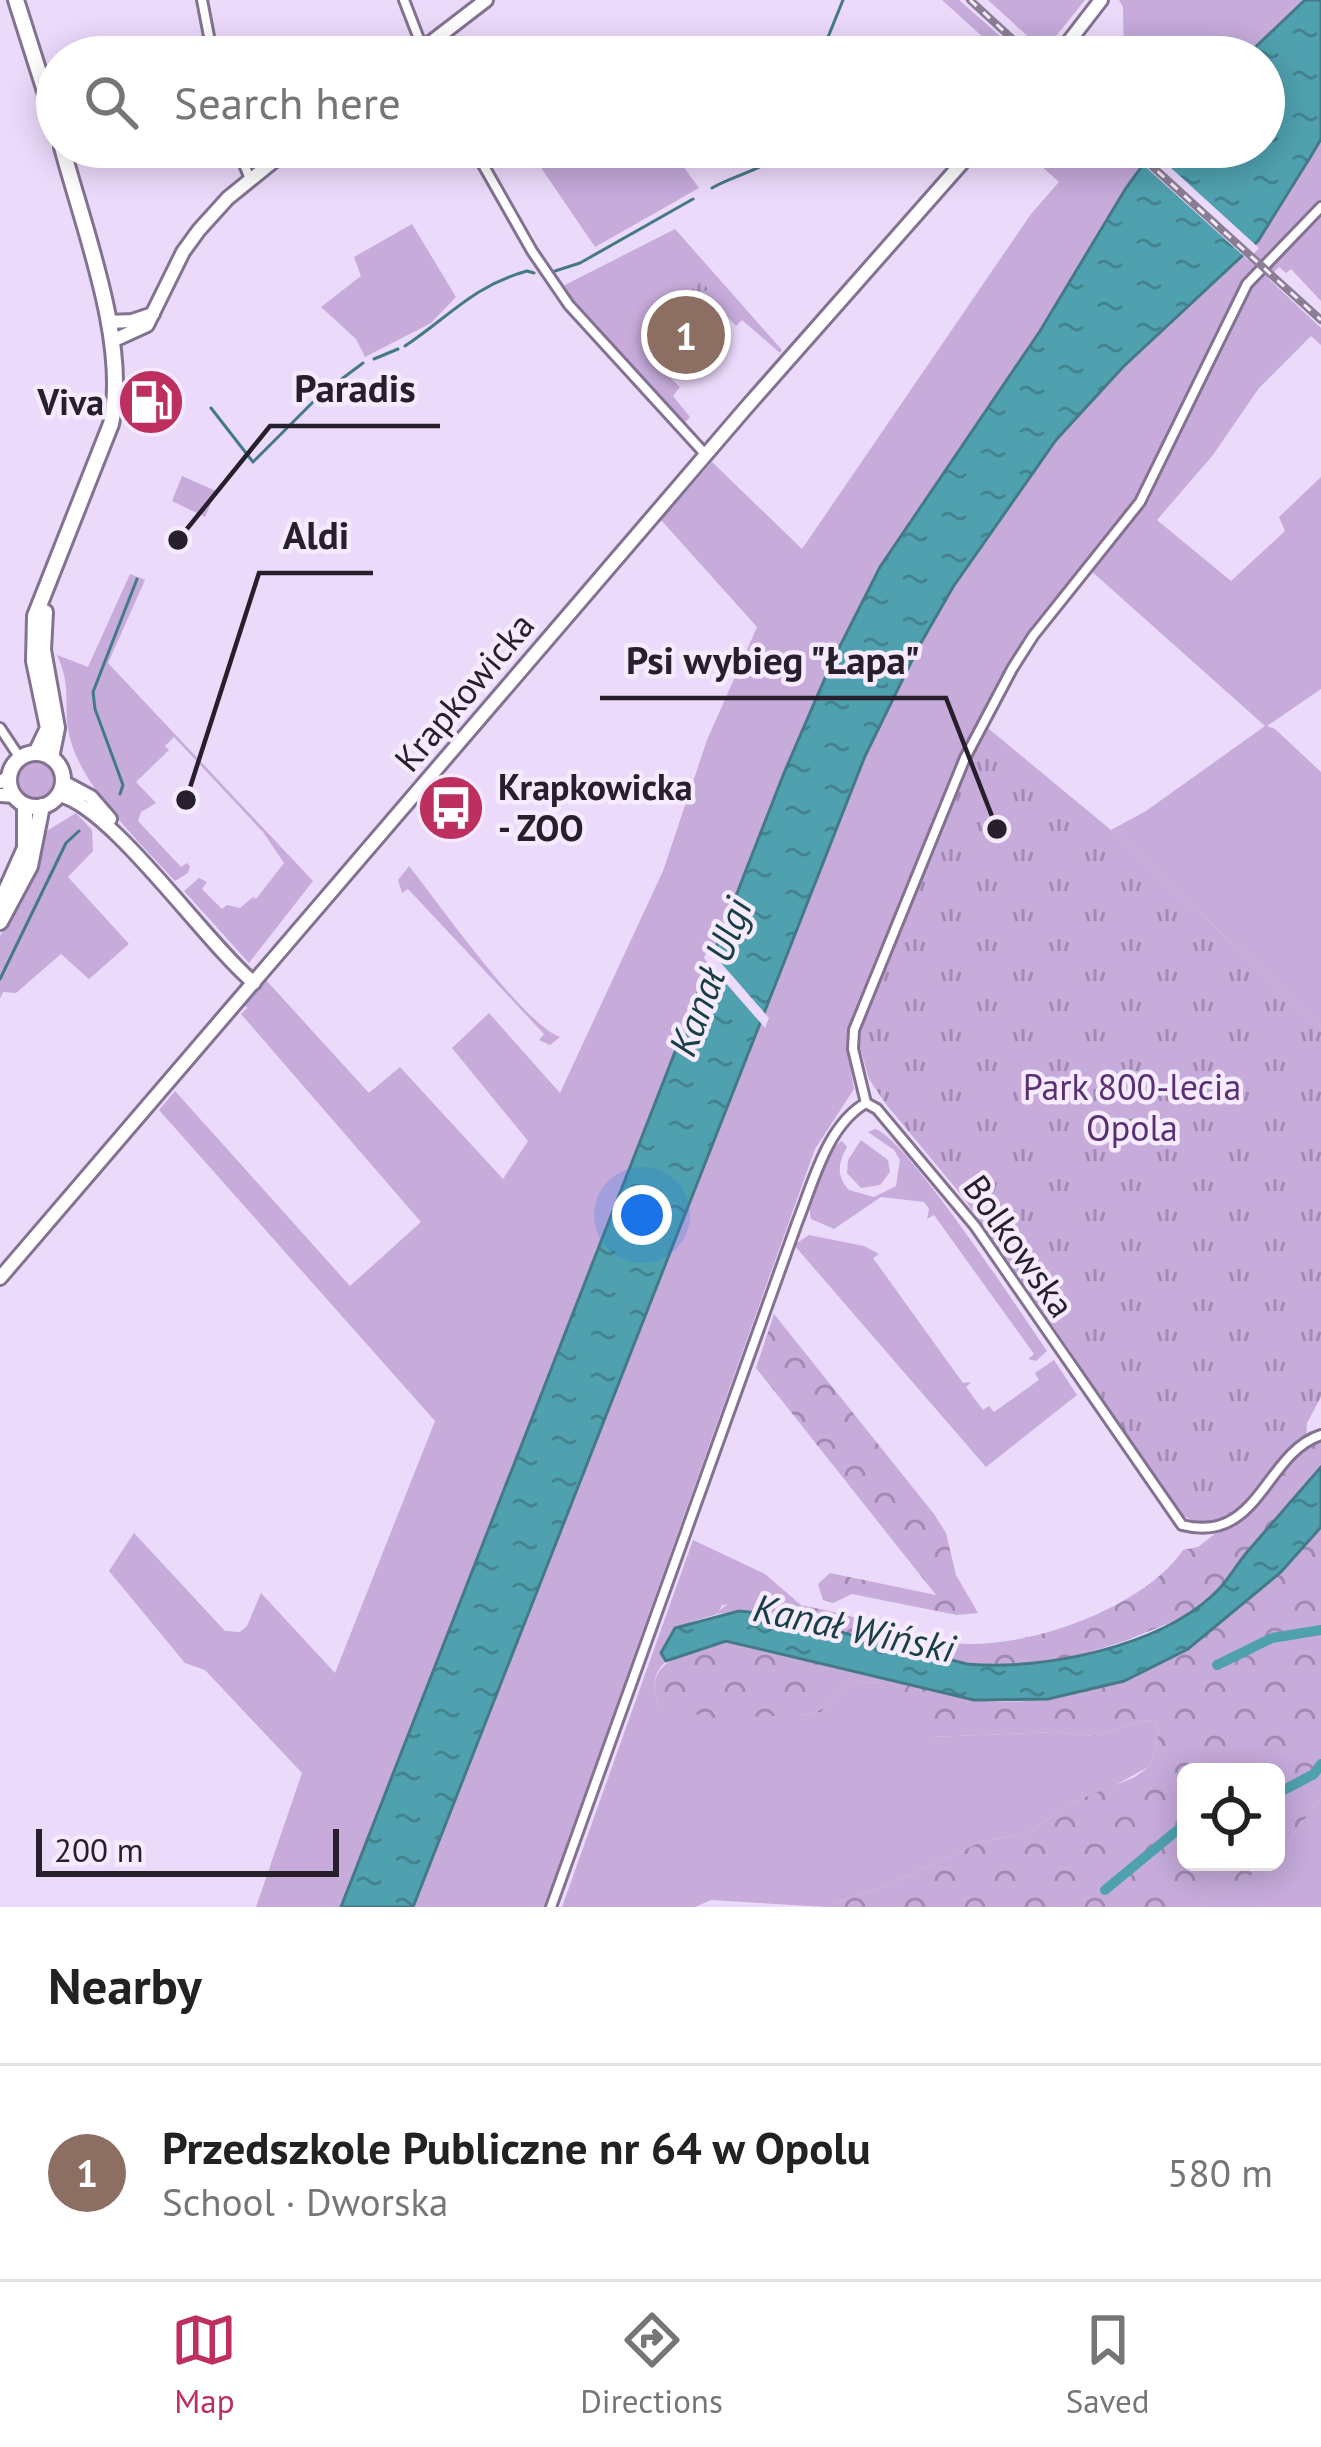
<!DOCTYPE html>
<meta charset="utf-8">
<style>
:root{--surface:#fff;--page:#f6f6f6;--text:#222;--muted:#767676;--line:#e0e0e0;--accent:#bd2f5e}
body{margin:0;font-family:"PT Sans",sans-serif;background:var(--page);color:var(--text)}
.controls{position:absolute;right:36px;bottom:36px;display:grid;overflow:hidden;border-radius:18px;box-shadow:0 6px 30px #0003}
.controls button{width:108px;height:108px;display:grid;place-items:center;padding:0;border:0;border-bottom:3px solid var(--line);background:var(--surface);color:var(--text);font:60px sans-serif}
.scale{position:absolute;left:36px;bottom:30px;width:303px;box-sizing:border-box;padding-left:12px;border:6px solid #27202c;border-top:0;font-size:33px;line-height:42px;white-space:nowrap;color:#27202c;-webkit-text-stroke:9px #f5eafe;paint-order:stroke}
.you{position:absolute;left:642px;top:1215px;width:42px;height:42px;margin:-30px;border:9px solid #fff;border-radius:50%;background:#1a73e8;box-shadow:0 0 0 18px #1a73e833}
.badge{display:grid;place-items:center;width:78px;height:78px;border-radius:50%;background:var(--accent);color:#fff;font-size:39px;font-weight:700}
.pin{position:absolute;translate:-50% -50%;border:6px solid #fff;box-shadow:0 3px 12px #0006}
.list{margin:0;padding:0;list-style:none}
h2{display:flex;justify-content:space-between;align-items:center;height:156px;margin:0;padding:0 48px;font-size:51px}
h2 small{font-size:39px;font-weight:400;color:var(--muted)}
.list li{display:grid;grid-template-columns:78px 1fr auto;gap:36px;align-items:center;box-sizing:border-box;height:216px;padding:0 48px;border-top:3px solid var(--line)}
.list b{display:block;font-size:45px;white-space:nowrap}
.list p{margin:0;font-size:39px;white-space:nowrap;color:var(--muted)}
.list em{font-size:39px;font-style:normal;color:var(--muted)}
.icon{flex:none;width:66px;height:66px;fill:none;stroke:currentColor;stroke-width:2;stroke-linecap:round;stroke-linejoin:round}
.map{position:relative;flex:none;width:1321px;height:1907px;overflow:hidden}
.search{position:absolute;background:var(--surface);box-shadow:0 6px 30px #0003;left:36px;right:36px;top:36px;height:132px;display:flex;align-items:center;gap:30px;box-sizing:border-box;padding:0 42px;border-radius:66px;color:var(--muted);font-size:45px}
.sheet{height:372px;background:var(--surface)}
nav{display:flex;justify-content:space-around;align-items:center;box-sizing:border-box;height:168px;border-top:3px solid var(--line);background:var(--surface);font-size:33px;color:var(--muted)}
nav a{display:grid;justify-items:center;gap:6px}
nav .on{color:var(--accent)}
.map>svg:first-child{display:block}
</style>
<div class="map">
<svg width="1321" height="1907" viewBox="0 0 1321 1907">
<defs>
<pattern id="forest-crowns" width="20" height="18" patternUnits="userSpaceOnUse" patternTransform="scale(3)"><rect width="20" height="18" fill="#c6abdb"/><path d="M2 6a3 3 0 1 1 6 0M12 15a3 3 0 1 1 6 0" fill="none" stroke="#a18bb2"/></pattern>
<pattern id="park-tufts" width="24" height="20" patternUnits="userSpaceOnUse" patternTransform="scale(3)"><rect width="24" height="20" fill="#c6abdb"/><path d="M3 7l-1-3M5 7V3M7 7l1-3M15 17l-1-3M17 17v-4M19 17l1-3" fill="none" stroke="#a18bb2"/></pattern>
<pattern id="water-ripples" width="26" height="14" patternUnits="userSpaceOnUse" patternTransform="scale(3)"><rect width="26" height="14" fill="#50a1b0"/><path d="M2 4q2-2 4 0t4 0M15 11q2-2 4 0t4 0" fill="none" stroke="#42838f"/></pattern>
</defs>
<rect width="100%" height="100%" fill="#ecdafb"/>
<!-- green -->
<path fill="#c6abdb" d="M942,0H959L1024,57H1005Z
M988,0H1085L1044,51Z
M1119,0H1305L1245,57H1124L1123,7Z
M1321,139V301L1291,269L1286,273L1279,267L1268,278L1321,328V345L1311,336L1259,388L1213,455L1157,520L1231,581L1285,531L1279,517L1321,477V689L1267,726L1275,729L1321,772V1026L1111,830L1146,811L1265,726L1089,569L1033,636L982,724L847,1046L854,1089L815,1149L544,1907H413L865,756L918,648L953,587L1056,440L1123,367L1258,241Z
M527,147H574L582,159L596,147H669L699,188L595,247Z
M1020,147H1156L1126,188L1040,330L880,567L832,662L784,773L341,1907H256L302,1773L205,1670L185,1663L109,1571L134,1533L225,1631L240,1632L247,1626L261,1593L335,1673L435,1421L159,1110L175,1091L350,1286L421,1222L241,1014L247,1008L243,1003L265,979L369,1093L400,1067L503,1179L528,1141L452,1048L489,1013L560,1093L663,871L707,740L757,627L661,520L712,462L802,549L1031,214L1059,182Z
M412,224L456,297L431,323L365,357L356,339L321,307L361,276L354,257Z
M675,229L782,350L780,353L742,320L736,326L724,313L693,342L702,351L697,357L687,349L667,375L680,387L673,396L690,417L684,423L561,287Z
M130,574L145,580L108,663L313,881L249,963L184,891L199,878L207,882L202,889L222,909L227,905L240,908L253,897L256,899L284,863L263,832L174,737L165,746L169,750L136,782L156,803L141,812L138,821L181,867L187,863L190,866L188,873L175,881C140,843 82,787 70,738C62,707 73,689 57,655L88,667Z
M17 780a19 19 0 1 1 38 0a19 19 0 1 1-38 0Z
M76,813L92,830L93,851L68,877L129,944L89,979L61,954L16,993L3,992L0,999V936L27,886L45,832Z
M409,866C438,902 523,1024 560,1037L550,1045L539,1040L544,1034L408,889L402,893L398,880Z
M875,1129C906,1137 1022,1315 1047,1351L1036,1361L1028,1359L1034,1354L934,1215L927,1219L929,1209L924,1202L881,1197L834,1229L811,1219C805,1197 823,1153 842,1141L847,1147C838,1162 836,1176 849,1190L874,1197L896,1186L900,1160L894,1150L868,1132Z
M861,1140L888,1160L890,1172L880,1185L861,1188L847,1173L848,1160Z
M809,1235L864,1246L879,1254L873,1258L963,1383L971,1382L966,1387L983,1410L989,1406L994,1412L1039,1380L1035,1373L1054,1360L1077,1395L986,1467L794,1245Z
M693,1540L765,1574L802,1606L781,1602L722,1605L718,1614C691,1622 671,1625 661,1653L666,1661C651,1676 653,1689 659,1707L800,1715L821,1712L851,1681L879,1683L883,1676L911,1682L904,1690L931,1737L1055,1732L1095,1736L1146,1720L1156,1723L1159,1733L1150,1766L1101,1793L1076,1801L1027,1833L981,1842L888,1885L825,1907L711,1900L695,1907H562Z
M1321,1798V1907H1200V1902C1217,1887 1255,1872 1276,1862V1857Z"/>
<!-- forest -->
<path fill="url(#forest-crowns)" d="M774,1314L934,1514L946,1533L956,1575L978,1613L957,1615L852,1594L833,1603L823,1600L818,1584L830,1573L936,1595L756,1368Z
M1321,1435V1467L1244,1556L1233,1575L1191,1614L1125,1641L1070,1658L994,1667L967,1664L739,1611L718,1614C736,1572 913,1637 953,1643C1023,1651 1143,1609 1183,1550L1198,1547L1216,1533L1214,1525L1306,1441Z
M1321,1527V1798L1276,1857V1772H1186V1862H1272L1270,1865C1248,1878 1219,1885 1200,1902V1907H825L888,1885L981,1842L1027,1833L1076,1801L1135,1777L1150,1766L1159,1733L1156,1723L1146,1720L1095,1736L1054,1732L931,1737L917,1730L901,1710L904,1690L911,1682C931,1688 952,1696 973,1699C1005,1705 1042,1701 1074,1693C1181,1667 1249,1608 1321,1527Z
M726,1641L883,1676L879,1683L851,1681L821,1712L800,1715L715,1718L659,1707C640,1656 689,1656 726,1641Z"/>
<!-- park -->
<path fill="url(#park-tufts)" d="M702,281L709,290L650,357L635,341Z
M182,476L216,491L205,517L172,501Z
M983,724L1111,830L1321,1026V1397L1307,1423L1306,1441L1238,1515L1214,1525L1196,1522L1181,1515L1168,1502L1069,1349L963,1197L885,1103L869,1079L860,1048L852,1040Z"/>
<!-- water -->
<path fill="url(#water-ripples)" stroke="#447a88" stroke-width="3" d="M1305,0H1321V139L1311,156L1258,241L1123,367L1056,440L953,587L918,648L865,756L413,1907H341L784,773L832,662L880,567L1040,331L1126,188L1156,147H1264V57H1245Z
M1321,1467V1527L1281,1572L1188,1649L1124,1681L1048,1699L974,1700L726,1641L666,1661L661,1653L675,1628L739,1611L769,1614L967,1664C1042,1671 1157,1647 1213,1595C1228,1582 1235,1566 1248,1551C1272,1523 1297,1495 1321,1467Z"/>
<!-- pier -->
<path fill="#ecdafb" d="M1148,147L1259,248L1248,260L1138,160Z
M708,948L769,1018L765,1028L704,958Z"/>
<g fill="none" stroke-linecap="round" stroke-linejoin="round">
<!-- stream -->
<path stroke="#447a88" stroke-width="3" d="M820,57L843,0
M712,188C735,174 771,169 785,147
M555,271L580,263L693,199
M405,346C450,316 473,286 527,271L534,273
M374,359L398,349
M211,408L253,462L319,396L363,363
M120,794L123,785L95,709L93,692L137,579
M0,979L66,843L79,831"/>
<!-- canal -->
<path stroke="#50a1b0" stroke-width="10" d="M1217,1665L1272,1638L1321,1630
M1276,1794L1314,1774L1321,1764
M1105,1890L1186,1823"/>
<defs>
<path id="street" d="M202,0L213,57
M404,0L426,57
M237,147L250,179
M473,147L532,251L569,305L706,455
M0,728L20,758
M866,1103L853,1049L854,1030L965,758L1012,669L1033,636L1140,502L1247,284L1321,207
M551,1907L797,1223C813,1183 827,1125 866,1103L877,1109L975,1226L1182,1525C1259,1545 1265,1453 1321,1435"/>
<path id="secondary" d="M412,57L486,0
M1057,57L1101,0
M108,322L132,321L153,314
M112,341L147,325L183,252L199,230L228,198L291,147
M0,782L9,777
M63,782L91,797L110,819
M0,795L15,796
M59,795C112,807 204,941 254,983
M0,1278L745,409L976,147"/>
<path id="primary" d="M16,0L57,129
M45,612L43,650L57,728L51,758
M9 780a27 27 0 1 1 54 0a27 27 0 1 1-54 0Z
M36,753L48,728L34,661L35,616L111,424C129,344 83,227 62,147
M0,904L25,848V805
M0,922L30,866L42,806"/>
</defs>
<!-- street casing -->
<use href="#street" stroke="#837290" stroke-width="14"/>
<!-- secondary casing -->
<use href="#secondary" stroke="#837290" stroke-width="18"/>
<!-- primary casing -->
<use href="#primary" stroke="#837290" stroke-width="20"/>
<!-- street -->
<use href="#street" stroke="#fff" stroke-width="8"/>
<!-- secondary -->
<use href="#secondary" stroke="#fff" stroke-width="12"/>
<!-- primary -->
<use href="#primary" stroke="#fff" stroke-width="14"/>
<defs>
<path id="rail" d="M970,0L1032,57
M1131,147L1321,320"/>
</defs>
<!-- rail casing -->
<use href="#rail" stroke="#8a7e94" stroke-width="8"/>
<!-- rail -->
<use href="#rail" stroke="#f5eafe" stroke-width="3" stroke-dasharray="9" stroke-linecap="butt"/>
</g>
<!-- icons -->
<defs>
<symbol id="fuel-disc" viewBox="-11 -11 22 22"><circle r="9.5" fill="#bd2f5e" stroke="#f5eafe"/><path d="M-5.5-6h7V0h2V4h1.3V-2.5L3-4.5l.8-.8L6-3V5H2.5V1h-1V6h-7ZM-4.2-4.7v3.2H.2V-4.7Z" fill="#fff"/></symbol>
<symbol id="bus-disc" viewBox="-11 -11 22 22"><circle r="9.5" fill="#bd2f5e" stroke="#f5eafe"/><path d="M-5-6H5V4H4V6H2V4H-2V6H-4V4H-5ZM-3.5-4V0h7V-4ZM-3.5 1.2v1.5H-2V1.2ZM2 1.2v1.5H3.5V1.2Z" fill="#fff"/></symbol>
</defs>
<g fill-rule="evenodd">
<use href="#fuel-disc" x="113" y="364" width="76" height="76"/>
<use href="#bus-disc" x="413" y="770" width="76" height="76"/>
</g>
<g text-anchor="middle" stroke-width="9" stroke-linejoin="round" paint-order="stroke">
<!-- poi labels -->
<g font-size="36" font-weight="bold" fill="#27202c" stroke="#f5eafe" text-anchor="end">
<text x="104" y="415">Viva</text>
<text x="498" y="800" text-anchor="start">Krapkowicka<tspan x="498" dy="41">- ZOO</tspan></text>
</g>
<!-- street labels -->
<g font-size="36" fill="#27202c" stroke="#f5eafe">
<text transform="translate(464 692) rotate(-50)" y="13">Krapkowicka</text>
<text transform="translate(1019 1246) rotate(55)" y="13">Bolkowska</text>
</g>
<!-- park labels -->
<g font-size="36" fill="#593172" stroke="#f5eafe">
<text x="1132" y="1100">Park 800-lecia<tspan x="1132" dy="41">Opola</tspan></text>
</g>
<!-- water labels -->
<g font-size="39" font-style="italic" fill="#183f46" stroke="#f5eafe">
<text transform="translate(710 977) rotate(-69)" y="14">Kanał Ulgi</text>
<text transform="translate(854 1628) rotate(12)" y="14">Kanał Wiński</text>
</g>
</g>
<!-- callouts -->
<path fill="none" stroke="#27202c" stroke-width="4.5" d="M178 540L270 426H440M186 800L259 573H373M997 829L946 698H600"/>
<g fill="#27202c" stroke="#f5eafe" stroke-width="4.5">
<circle cx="178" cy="540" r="12"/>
<circle cx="186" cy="800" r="12"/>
<circle cx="997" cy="829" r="12"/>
</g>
<g font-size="39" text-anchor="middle" font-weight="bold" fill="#27202c" stroke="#f5eafe" stroke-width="9" stroke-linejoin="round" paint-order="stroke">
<text x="355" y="402">Paradis</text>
<text x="316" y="549">Aldi</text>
<text x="773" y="674">Psi wybieg "Łapa"</text>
</g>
</svg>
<div class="controls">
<button><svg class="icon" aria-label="locate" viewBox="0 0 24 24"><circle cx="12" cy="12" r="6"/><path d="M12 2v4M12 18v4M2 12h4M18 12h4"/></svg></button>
</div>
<div class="scale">200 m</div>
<div class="you"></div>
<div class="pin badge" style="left:686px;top:335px;background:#8d6e63">1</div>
<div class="search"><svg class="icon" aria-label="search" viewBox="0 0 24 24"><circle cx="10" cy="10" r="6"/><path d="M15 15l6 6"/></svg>Search here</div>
</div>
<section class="sheet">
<h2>Nearby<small></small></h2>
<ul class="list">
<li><span class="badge" style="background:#8d6e63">1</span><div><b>Przedszkole Publiczne nr 64 w Opolu</b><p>School · Dworska</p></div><em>580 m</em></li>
</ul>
</section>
<nav>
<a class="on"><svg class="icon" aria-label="map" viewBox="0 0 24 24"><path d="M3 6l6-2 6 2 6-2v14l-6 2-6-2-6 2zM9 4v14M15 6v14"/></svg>Map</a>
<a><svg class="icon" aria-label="directions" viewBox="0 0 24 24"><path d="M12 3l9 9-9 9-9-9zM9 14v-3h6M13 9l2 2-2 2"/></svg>Directions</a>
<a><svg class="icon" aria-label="saved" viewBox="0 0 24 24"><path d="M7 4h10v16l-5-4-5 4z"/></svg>Saved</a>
</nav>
